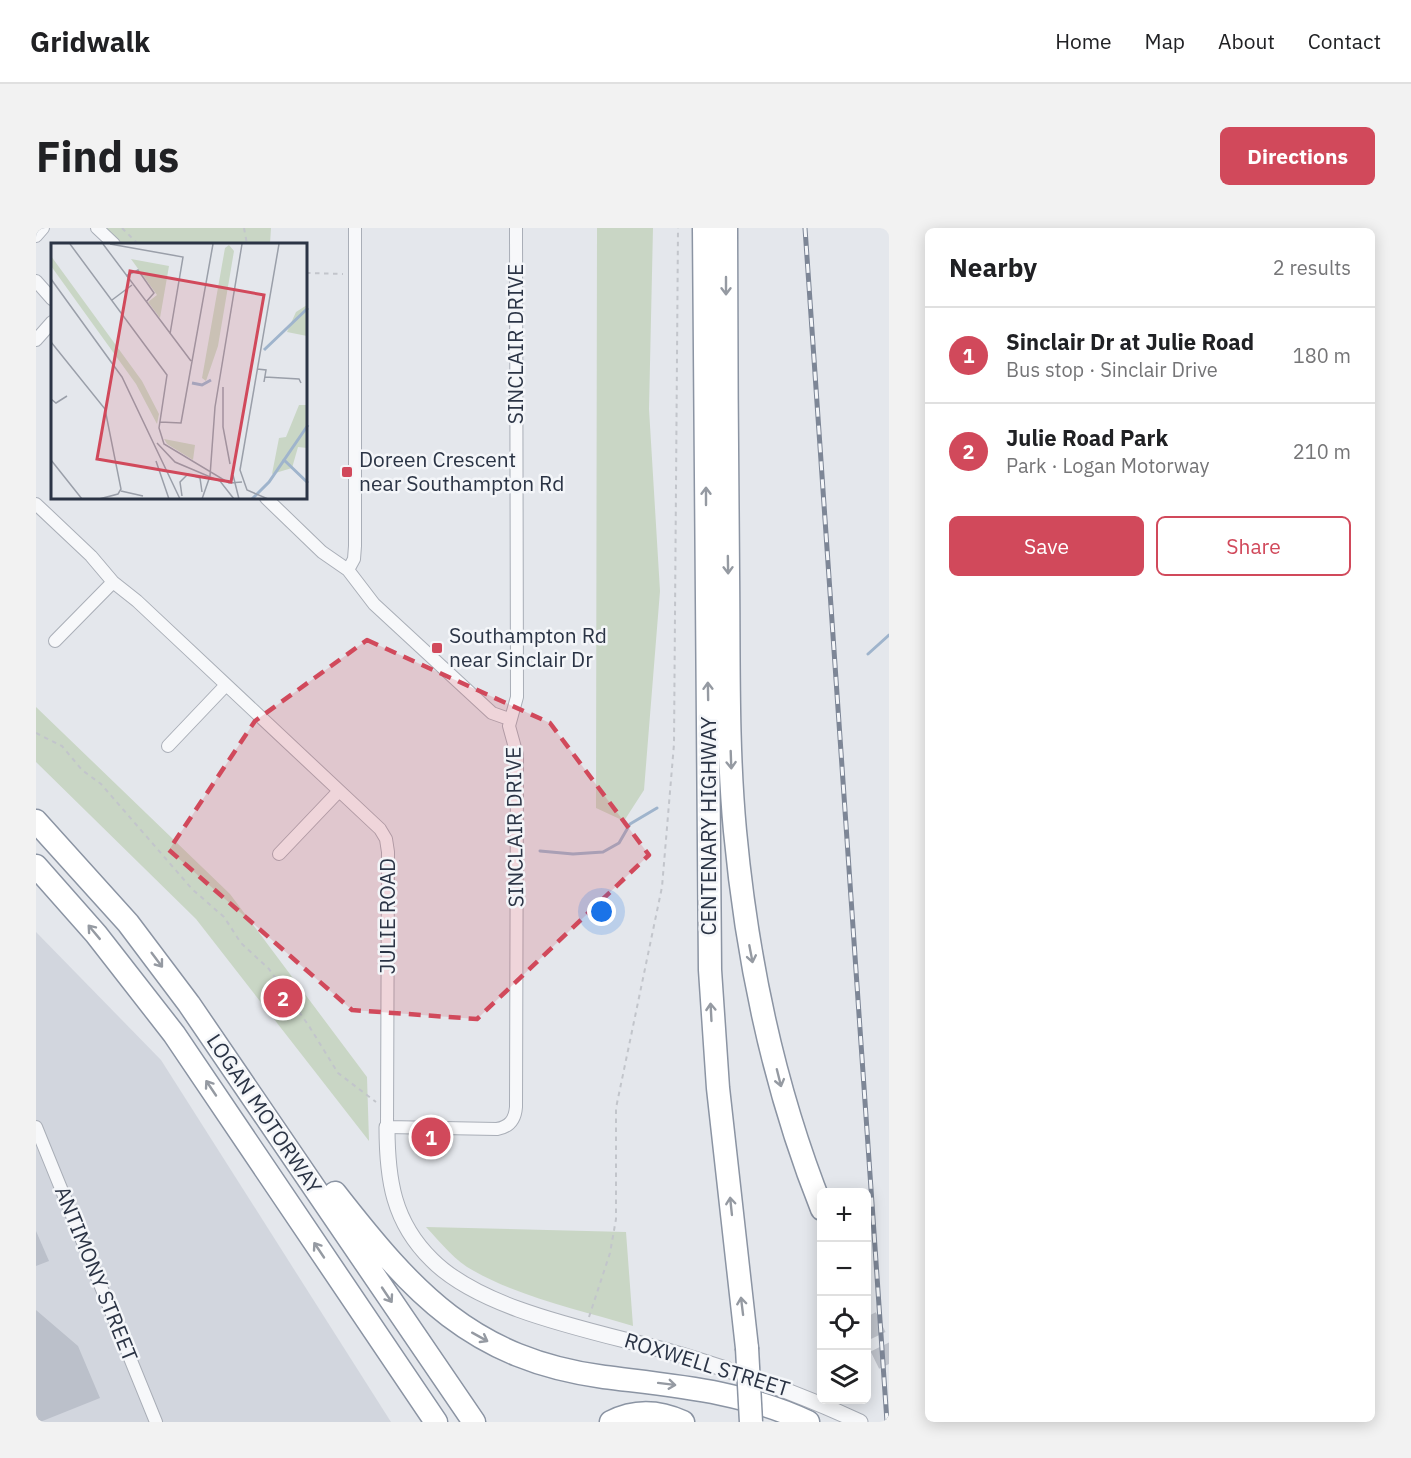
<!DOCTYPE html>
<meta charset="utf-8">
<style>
:root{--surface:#fff;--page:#f2f2f2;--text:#202124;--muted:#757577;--line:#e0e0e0;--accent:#d1495b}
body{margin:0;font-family:"IBM Plex Sans",sans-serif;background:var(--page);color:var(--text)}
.controls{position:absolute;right:18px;bottom:18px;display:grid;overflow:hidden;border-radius:9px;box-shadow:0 3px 15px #0003}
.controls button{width:54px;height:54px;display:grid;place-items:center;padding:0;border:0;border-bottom:2px solid var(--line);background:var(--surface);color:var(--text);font:30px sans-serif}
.you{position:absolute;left:566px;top:684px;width:21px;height:21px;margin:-15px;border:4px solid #fff;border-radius:50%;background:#1a73e8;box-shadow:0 0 0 9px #1a73e833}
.badge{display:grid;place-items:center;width:39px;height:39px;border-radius:50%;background:var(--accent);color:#fff;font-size:20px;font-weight:700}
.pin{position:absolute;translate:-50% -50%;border:3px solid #fff;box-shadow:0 2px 6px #0006}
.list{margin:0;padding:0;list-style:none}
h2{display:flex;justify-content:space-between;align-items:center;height:78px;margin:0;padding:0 24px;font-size:26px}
h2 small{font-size:20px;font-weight:400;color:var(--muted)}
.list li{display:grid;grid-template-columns:39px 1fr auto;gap:18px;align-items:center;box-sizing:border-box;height:96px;padding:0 24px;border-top:2px solid var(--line)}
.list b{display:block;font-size:22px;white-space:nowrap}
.list p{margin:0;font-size:20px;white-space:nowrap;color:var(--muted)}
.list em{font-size:20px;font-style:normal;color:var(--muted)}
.actions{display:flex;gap:12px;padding:18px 24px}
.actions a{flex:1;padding:14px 0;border:2px solid var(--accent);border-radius:9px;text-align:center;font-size:21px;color:var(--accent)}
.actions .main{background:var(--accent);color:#fff}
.icon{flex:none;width:33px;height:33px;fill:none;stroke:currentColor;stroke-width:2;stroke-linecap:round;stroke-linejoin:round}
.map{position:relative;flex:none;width:853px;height:1194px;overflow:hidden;border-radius:9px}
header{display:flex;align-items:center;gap:36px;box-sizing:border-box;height:84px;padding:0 30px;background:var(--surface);border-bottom:2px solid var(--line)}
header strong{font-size:28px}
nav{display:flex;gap:33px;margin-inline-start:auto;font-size:21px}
.intro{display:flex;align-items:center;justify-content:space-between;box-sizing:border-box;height:144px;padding:0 36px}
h1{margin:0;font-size:42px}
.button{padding:15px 27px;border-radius:9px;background:var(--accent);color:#fff;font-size:21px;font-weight:700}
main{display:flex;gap:36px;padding:0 36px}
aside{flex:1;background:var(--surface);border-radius:9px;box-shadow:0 3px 15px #0003}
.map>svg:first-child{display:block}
</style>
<header>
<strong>Gridwalk</strong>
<nav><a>Home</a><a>Map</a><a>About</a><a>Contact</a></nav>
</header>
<div class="intro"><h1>Find us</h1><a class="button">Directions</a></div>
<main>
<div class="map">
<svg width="853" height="1194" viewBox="0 0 853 1194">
<rect width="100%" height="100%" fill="#e4e7ec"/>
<!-- built -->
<path fill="#d2d6de" d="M0,704L125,832L355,1194H0Z"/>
<!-- green -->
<path fill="#c9d6c5" d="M70,0H235L234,16H87Z
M561,0H617L613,181L624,363L608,562L588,593L560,580Z
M0,479L194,666L331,849L333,913L160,691L0,534Z
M390,999L590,1004L597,1098C545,1082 486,1070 438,1043C419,1033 405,1015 390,999Z"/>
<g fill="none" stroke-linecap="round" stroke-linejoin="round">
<!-- stream -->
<path stroke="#9fb4cc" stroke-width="3" d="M832,426L853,407
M504,623L537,626L567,624L583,615L594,596L621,580"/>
</g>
<!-- building -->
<path fill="#bbc0ca" d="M0,1003L13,1033L0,1038Z
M0,1082L42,1118L64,1170L4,1194H0Z"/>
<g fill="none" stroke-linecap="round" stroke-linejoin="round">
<!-- motorway-tunnel -->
<path stroke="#bfc3cb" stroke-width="22" stroke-dasharray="22 11" stroke-linecap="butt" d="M830,1089L853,1136"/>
<defs>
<path id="minor" d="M61,0L78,16
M0,8L7,0
M0,53L16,71
M0,112L16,94
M230,270L286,324L312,342L338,376L456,485L473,491
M0,276L55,328L77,354L101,373L344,601L350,611L352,624L351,899L461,901C473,899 479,892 480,879L481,527L473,498L481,469L480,0
M312,342L318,331L319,318V0
M19,413L77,354
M132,518L190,457
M243,626L302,564
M0,899L120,1194"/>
<path id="tertiary" d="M351,899C351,951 357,994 396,1032C450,1086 571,1105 645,1127C708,1146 764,1166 824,1194"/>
<path id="motorway" d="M668,0L674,742L682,860L711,1120
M690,0C690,115 691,229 692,344C693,430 691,517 699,603C711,731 738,861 786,981
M0,593L92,695L153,776L438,1194
M0,638L60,706L138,806L400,1194
M299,965C377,1065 436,1131 568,1149C639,1158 707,1163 772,1194
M575,1194C598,1182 623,1183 647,1194"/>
</defs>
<!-- minor casing -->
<use href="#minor" stroke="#a9aeb7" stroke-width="14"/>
<!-- tertiary casing -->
<use href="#tertiary" stroke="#a9aeb7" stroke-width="17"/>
<!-- motorway casing -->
<use href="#motorway" stroke="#8b94a3" stroke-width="25"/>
<!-- path -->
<path stroke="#c2c5cb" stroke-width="2" stroke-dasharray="4.5 4.5" stroke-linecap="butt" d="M86,0L102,16
M208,0L211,16
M270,45L307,46
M0,505L26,518L46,542L65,556L156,661L188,689L205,715L233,741L273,798L302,845L340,874
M553,1089L574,1025L580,991V880L626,659L638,516L642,0"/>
<!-- minor -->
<use href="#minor" stroke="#f7f8fa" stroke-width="12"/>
<!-- tertiary -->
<use href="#tertiary" stroke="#f7f8fa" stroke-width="15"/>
<!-- motorway -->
<use href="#motorway" stroke="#fff" stroke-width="22"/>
<defs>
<path id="rail" d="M769,0L851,1194"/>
</defs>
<!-- rail casing -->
<use href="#rail" stroke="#7d8696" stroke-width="5"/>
<!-- rail -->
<use href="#rail" stroke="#f4f6f9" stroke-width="3" stroke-dasharray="9" stroke-linecap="butt"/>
<defs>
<path id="motorway-bridge" d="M711,1120L715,1194"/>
</defs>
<!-- motorway-bridge casing -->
<use href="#motorway-bridge" stroke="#8b94a3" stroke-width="25" stroke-linecap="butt"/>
<!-- motorway-bridge -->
<use href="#motorway-bridge" stroke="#fff" stroke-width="22"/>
</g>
<!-- one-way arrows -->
<defs><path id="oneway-shaft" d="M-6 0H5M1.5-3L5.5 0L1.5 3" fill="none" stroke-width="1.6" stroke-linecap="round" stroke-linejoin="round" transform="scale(1.5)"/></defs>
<g stroke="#959aa2">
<use href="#oneway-shaft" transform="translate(690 58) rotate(90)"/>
<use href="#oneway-shaft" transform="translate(670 268) rotate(-90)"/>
<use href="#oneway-shaft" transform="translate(692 337) rotate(89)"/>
<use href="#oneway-shaft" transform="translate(672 463) rotate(-91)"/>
<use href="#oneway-shaft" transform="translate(695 532) rotate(88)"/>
<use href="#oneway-shaft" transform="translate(58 704) rotate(-130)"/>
<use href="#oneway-shaft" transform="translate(715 726) rotate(79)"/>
<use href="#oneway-shaft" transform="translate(121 732) rotate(53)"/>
<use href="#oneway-shaft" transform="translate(675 784) rotate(-93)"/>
<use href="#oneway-shaft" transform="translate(743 850) rotate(76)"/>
<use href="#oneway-shaft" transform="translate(175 860) rotate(-124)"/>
<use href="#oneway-shaft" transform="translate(695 978) rotate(-96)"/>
<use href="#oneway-shaft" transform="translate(283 1022) rotate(-124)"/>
<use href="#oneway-shaft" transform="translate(351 1067) rotate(56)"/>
<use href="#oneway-shaft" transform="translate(706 1078) rotate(-97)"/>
<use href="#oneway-shaft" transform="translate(444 1109) rotate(29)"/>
<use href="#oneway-shaft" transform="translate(631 1156) rotate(7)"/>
</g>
<!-- marked area -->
<path fill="#d1495b" fill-opacity="0.2" stroke="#d1495b" stroke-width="4.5" stroke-dasharray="12 8" stroke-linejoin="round" d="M331,412L514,495L613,627L441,791L316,782L133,622L219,493Z"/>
<!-- markers -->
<g fill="#d1495b" stroke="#f4f6f9" stroke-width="2">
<rect x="305" y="238" width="12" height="12" rx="3"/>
<rect x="395" y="414" width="12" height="12" rx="3"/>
</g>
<g text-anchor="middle" stroke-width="5" stroke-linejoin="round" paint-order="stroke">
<!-- street labels -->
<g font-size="21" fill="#2b3445" stroke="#f4f6f9">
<text transform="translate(480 116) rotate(-90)" y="7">SINCLAIR DRIVE</text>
<text transform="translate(673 598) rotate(-90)" y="7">CENTENARY HIGHWAY</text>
<text transform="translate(479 599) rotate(-91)" y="7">SINCLAIR DRIVE</text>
<text transform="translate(352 688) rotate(-90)" y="7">JULIE ROAD</text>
<text transform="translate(228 886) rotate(56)" y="7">LOGAN MOTORWAY</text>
<text transform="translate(60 1046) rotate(68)" y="7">ANTIMONY STREET</text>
<text transform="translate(671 1137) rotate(17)" y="7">ROXWELL STREET</text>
</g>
<!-- poi labels -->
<g font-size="21" fill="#2b3445" stroke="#f4f6f9" text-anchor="start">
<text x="323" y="239">Doreen Crescent<tspan x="323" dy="24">near Southampton Rd</tspan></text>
<text x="413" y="415">Southampton Rd<tspan x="413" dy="24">near Sinclair Dr</tspan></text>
</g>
</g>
<!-- overview -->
<g transform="translate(15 15)">
<rect width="256" height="256" fill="#e4e7ec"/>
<path d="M178,2L183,8L167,103L155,138L151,135L174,5ZM0,13L91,138L108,171L106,181L85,141L0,23ZM80,16L118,23L109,75L97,59L106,52ZM256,62V93L236,89L245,69ZM248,162H256V205L247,204L241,225L221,231L228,195L235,194ZM113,196L144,202L142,217L116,201Z" fill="#c9d6c5"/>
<path fill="none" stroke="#9fb4cc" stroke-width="3" d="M213,107L257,65M141,140L151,142L160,137M232,216L257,240M201,256L218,239L257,182"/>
<path fill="none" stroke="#9a9fa9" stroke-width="1.5" d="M19,1L116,132L108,185L113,201L178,240L191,239M52,1L140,118M59,1L132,14L119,91M75,33L87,27L103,50L95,59M0,36L71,134L129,256M61,57L81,42M0,99L54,166L70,246L67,251L48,256M206,126L215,127L213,139M214,134L248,136L250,140M172,144V184L179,221M0,156L5,160L16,153M109,179L130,180L162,1M106,200L124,219L169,238L183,256M0,217L31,256M105,218L118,256M182,232L188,256M70,248L92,253M131,253L129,239L137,231L149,235L151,249M151,256L159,233L164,164L191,1M217,256L196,247L189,227L228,1"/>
<path fill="#d1495b" fill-opacity="0.15" stroke="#d1495b" stroke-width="3" d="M79,28L213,52L180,239L46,216Z"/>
<rect width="256" height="256" fill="none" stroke="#2b3445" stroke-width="3"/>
</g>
</svg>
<div class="controls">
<button>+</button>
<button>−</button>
<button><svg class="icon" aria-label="locate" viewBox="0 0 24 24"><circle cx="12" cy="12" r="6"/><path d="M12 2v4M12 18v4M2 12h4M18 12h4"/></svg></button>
<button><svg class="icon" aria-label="layers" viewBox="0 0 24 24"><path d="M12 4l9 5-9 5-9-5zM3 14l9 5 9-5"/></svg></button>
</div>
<div class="you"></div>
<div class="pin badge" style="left:395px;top:909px">1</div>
<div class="pin badge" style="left:247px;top:770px">2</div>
</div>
<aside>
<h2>Nearby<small>2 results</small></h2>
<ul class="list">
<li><span class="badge">1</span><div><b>Sinclair Dr at Julie Road</b><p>Bus stop · Sinclair Drive</p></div><em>180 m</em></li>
<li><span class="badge">2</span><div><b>Julie Road Park</b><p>Park · Logan Motorway</p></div><em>210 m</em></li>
</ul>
<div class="actions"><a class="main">Save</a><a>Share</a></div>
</aside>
</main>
